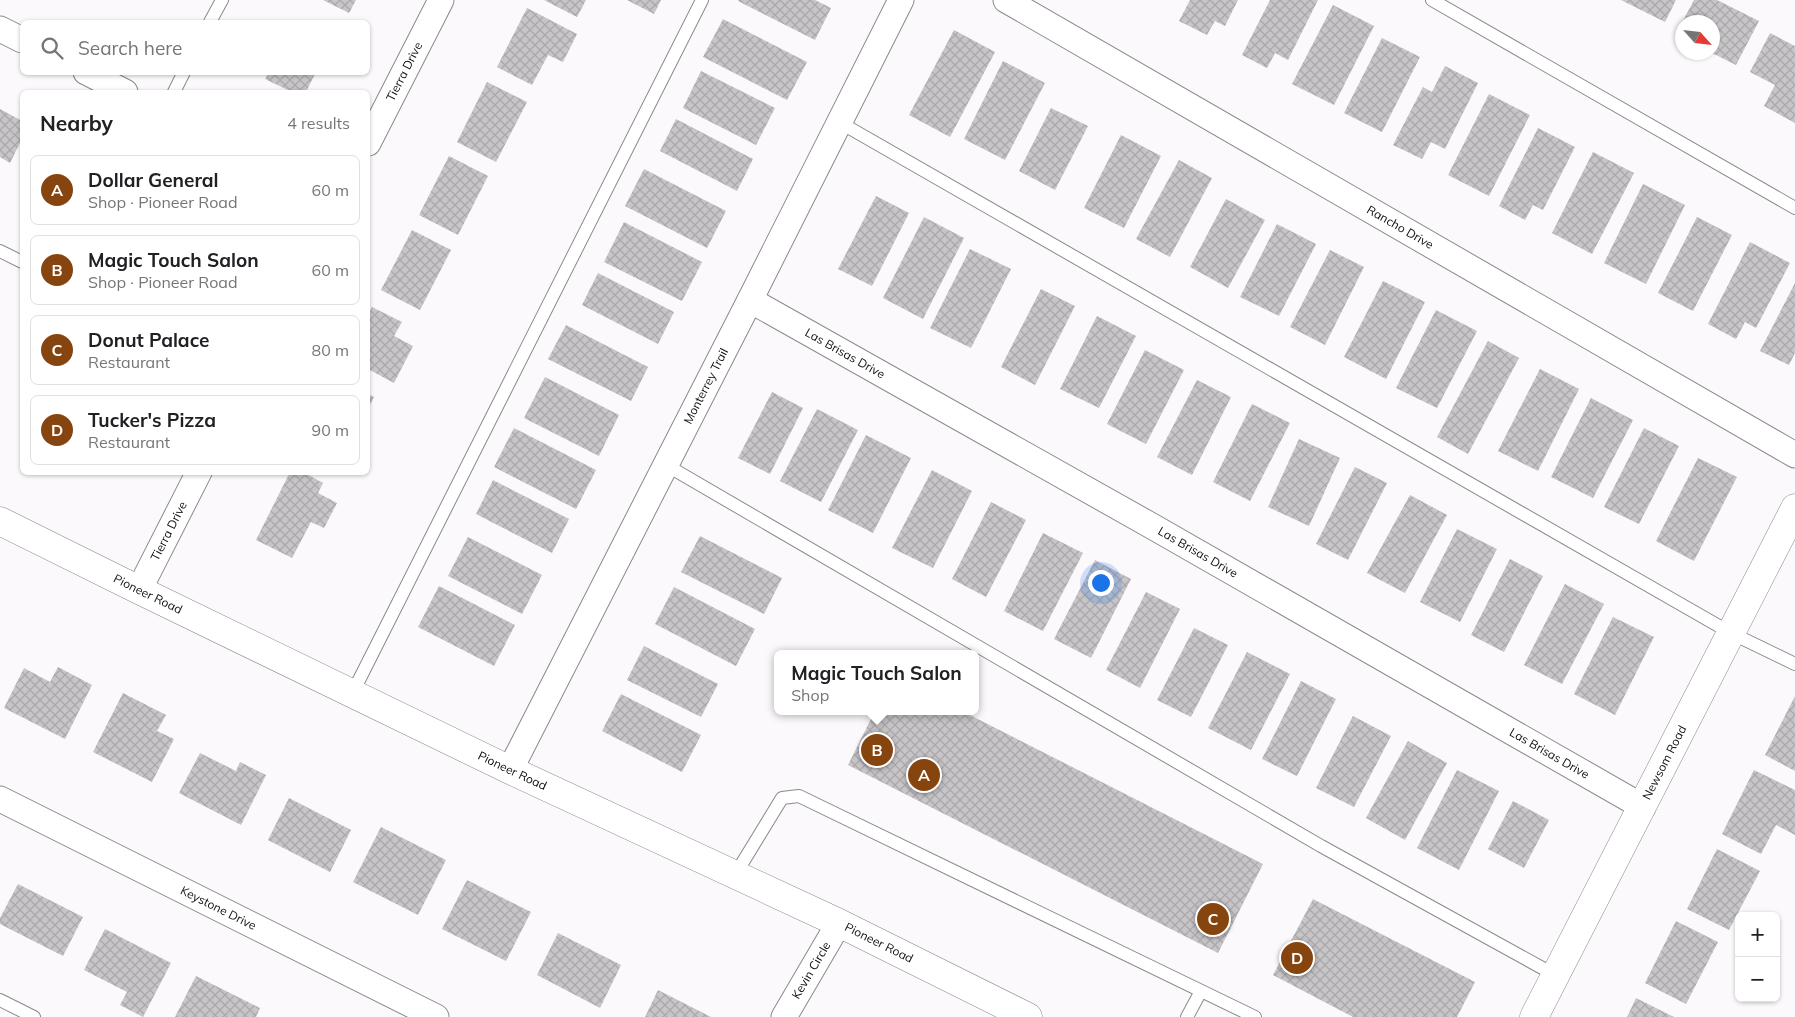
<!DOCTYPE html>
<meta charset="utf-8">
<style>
:root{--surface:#fff;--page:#f6f6f6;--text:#202124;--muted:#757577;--line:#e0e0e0;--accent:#86450f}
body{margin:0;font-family:Mulish,sans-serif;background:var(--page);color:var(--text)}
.controls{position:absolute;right:15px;bottom:15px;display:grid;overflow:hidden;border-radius:8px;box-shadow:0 1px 4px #0004}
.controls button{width:45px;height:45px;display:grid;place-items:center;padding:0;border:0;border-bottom:1px solid var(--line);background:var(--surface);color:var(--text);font:25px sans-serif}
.compass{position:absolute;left:1675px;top:15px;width:45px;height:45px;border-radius:50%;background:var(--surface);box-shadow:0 1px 4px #0004;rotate:117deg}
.you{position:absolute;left:1100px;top:582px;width:18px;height:18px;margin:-12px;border:4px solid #fff;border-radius:50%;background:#1a73e8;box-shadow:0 0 0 8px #1a73e833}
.badge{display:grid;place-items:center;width:32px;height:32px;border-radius:50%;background:var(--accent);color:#fff;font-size:16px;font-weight:700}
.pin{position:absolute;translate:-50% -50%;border:2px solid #fff;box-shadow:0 1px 5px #0006}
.popup{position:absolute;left:774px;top:650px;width:205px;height:65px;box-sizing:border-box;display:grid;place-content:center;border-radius:8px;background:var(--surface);filter:drop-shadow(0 1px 4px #0005);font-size:16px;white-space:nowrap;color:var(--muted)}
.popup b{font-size:19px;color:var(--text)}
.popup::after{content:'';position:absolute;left:50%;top:100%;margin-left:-10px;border:10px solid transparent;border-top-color:var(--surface)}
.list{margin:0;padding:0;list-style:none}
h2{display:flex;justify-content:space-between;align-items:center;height:65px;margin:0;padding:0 20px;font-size:21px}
h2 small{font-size:16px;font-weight:400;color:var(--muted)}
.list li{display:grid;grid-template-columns:32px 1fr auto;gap:15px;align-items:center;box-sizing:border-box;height:70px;margin:0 10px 10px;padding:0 10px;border:1px solid var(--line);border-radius:8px}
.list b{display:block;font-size:19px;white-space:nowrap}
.list p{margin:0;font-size:16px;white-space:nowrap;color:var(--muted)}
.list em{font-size:16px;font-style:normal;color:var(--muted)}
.icon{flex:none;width:28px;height:28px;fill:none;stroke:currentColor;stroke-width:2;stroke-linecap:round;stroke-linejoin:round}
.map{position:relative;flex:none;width:1795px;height:1017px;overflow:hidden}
.search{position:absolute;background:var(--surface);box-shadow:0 1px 4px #0004;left:20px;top:20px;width:350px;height:55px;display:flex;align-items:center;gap:12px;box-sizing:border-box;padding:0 18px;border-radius:8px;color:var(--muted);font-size:19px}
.panel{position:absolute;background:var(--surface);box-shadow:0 1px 4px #0004;left:20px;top:90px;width:350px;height:385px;border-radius:8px}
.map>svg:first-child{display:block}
</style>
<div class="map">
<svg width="1795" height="1017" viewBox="0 0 1795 1017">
<defs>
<pattern id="building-cross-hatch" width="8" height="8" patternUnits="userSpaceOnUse" patternTransform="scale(1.25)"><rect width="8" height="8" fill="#c7c5c8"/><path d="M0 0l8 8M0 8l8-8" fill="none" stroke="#aaa8ab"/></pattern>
</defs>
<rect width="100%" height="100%" fill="#fcf9fc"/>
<!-- building -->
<path fill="url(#building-cross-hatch)" d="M323,0H356L349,13Z
M544,0H586L577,17Z
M627,0H661L654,14Z
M739,0H815L831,8L815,40L738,1Z
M1190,0H1238L1225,26L1215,21L1207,35L1179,21Z
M1270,0H1318L1288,60L1275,53L1267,68L1242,55Z
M1621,0H1676L1665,22Z
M1694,0H1717L1759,21L1736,65L1712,53V22H1682V37L1676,34Z
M1333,5L1374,26L1334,105L1292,84Z
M527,8L577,34L563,62L548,55L532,85L497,67Z
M723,19L807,62L787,100L703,57Z
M954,30L995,52L950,137L909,115Z
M1770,33L1795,46V123L1764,106L1775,85L1750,72Z
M1382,38L1420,57L1382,132L1344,113Z
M1003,61L1045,83L1005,160L964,139Z
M1445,66L1478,83L1445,149L1431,142L1422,159L1393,145L1423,87L1432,92Z
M701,71L775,108L756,145L683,108Z
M269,72H316L306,92H292L265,79Z
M487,82L527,102L496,162L457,142Z
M1489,94L1530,115L1489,196L1448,175Z
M1051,108L1088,126L1055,190L1019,171Z
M0,109L22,121V139L10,163L0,157Z
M676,119L753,159L737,191L660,151Z
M1538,128L1575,147L1543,210L1533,205L1525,220L1499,206Z
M1121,135L1161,156L1124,228L1084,208Z
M1593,152L1634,173L1592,254L1552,233Z
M449,156L488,176L458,235L419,215Z
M1179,160L1212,178L1170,257L1136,239Z
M644,169L726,211L707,248L625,206Z
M1643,184L1685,205L1646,284L1604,263Z
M876,196L909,213L872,286L838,269Z
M1226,199L1265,220L1228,288L1190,267Z
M924,217L964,238L923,319L883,298Z
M1697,217L1732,235L1693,311L1658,293Z
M624,222L702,262L682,301L604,262Z
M1277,224L1316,244L1279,316L1240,297Z
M412,230L451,250L420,310L381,290Z
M1750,242L1790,263L1756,328L1745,322L1736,339L1708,324Z
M970,249L1011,269L971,348L930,328Z
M1330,250L1364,267L1325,345L1290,327Z
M598,273L674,312L658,344L582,305Z
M1383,281L1425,302L1386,379L1344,357Z
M1795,283V353L1789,365L1760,351Z
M1041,289L1075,306L1035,385L1001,367Z
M372,307L402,322L394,336L413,346L394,383L368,369V315Z
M1436,310L1477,331L1437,408L1396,388Z
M1097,316L1136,336L1099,408L1060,389Z
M566,325L648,367L631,401L548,359Z
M1488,341L1519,358L1468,454L1437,437Z
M1145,350L1184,370L1146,444L1107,424Z
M1540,369L1579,389L1538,471L1498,451Z
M545,377L619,415L599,456L524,418Z
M1197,380L1231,397L1192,475L1157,457Z
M772,392L803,408L770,474L738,458Z
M368,394L374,397L368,409Z
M1591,398L1633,420L1593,498L1551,477Z
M1252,404L1290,423L1250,501L1213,482Z
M817,409L858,430L821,502L780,481Z
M514,428L596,470L576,509L494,467Z
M1644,428L1679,446L1639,524L1604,507Z
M866,435L911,458L873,533L828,510Z
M1299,439L1340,458L1309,526L1268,507Z
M1698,458L1737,477L1694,561L1656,541Z
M1355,467L1387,483L1348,560L1316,544Z
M932,470L972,491L933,568L892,548Z
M290,472H303L323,483L318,493L337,503L324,528L311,522L292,558L256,540Z
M493,480L569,519L552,553L476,514Z
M1410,495L1447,515L1405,593L1367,573Z
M991,502L1026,520L986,597L952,579Z
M1457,529L1497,549L1460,622L1420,602Z
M1043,533L1083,553L1043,631L1004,611Z
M700,536L782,578L764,614L681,572Z
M468,537L542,575L522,614L448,576Z
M1510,559L1543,576L1504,652L1471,635Z
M1095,560L1131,579L1091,658L1054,639Z
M1565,584L1604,604L1562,684L1524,665Z
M439,586L515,625L494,666L418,627Z
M674,587L755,629L736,666L655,624Z
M1146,592L1180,609L1140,688L1106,670Z
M1613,617L1654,637L1615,715L1574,694Z
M1194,628L1228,645L1191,717L1157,700Z
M644,646L718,684L701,717L627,680Z
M1247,652L1290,674L1251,750L1208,728Z
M58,667L92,685L65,739L4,708L24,668L50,682Z
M1301,681L1336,699L1297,776L1262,759Z
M123,693L166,715L157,731L174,739L152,782L93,752Z
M621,694L701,735L682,772L602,731Z
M1795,696V771L1765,755Z
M875,711H962L1263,864L1218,953L848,765Z
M1353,716L1391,736L1354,807L1316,788Z
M1408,741L1447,763L1405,840L1366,818Z
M200,753L236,771L240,762L266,775L241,825L179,793Z
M1457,770L1499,791L1459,870L1417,848Z
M1754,770L1795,790V835L1776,825L1761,854L1722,834Z
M289,798L351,830L330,872L268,840Z
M1513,801L1549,820L1524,868L1488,849Z
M381,827L446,860L418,915L353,882Z
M1717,849L1760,871L1729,930L1687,909Z
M467,880L531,912L506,961L442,929Z
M18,884L83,917L63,956L0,924V918Z
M1313,899L1475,982L1457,1017H1353L1273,975Z
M1676,921L1718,942L1686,1004L1645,983Z
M105,929L171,963L143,1017L120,1005L127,992L84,970Z
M558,933L621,965L600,1008L537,975Z
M196,976L260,1008L256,1017H175Z
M658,990L711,1017H645Z
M1636,998L1674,1017H1627Z"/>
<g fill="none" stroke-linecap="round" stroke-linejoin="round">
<defs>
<path id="lane" d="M1432,0L1795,208
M210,22L222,0
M174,92L184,72
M839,122L1731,633L1795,664
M0,251L22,262
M666,465L1321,846L1555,975
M352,694L702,0
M735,875L782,798L799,796L1255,1017
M0,1000L34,1017
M1187,1017L1201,991"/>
<g id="street">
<path id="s1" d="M1006,0L1795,455"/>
<path d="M0,29L22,40"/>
<path d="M86,72L125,92"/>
<path id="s2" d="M368,143L441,0"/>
<path id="s3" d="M750,300L1150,525L1643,807"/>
<path id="s4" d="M139,590L199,472"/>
<path id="s5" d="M510,770L750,300L901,0"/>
<path id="s6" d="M0,799L436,1017"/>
<path id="s7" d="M784,1017L839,923"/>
</g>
<g id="secondary">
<path id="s8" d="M0,521L139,590L510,770L839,923L1028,1017"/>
<path id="s9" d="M1534,1017L1795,508"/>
</g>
</defs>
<!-- lane casing -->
<use href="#lane" stroke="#8b898c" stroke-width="14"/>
<!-- street casing -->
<use href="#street" stroke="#8b898c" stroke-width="27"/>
<!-- secondary casing -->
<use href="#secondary" stroke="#8b898c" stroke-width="29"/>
<!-- lane -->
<use href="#lane" stroke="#fff" stroke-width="12"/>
<!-- street -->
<use href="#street" stroke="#fff" stroke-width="25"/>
<!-- secondary -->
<use href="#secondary" stroke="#fff" stroke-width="28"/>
</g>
<g text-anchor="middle" stroke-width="4" stroke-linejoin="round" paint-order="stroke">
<!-- street labels -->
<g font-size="12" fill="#0f0e0f" stroke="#fcf9fc">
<text dy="4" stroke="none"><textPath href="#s2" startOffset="80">Tierra Drive</textPath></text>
<text dy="4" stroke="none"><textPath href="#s1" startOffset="455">Rancho Drive</textPath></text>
<text dy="4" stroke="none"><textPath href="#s3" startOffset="109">Las Brisas Drive</textPath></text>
<text dy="4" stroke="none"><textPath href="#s5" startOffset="431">Monterrey Trail</textPath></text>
<text dy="4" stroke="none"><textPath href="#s4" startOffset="66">Tierra Drive</textPath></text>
<text dy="4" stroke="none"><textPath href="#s3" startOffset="514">Las Brisas Drive</textPath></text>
<text dy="4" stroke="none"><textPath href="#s8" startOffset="165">Pioneer Road</textPath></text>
<text dy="4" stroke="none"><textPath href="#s3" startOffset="919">Las Brisas Drive</textPath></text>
<text dy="4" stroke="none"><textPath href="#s9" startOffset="286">Newsom Road</textPath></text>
<text dy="4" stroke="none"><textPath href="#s8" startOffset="570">Pioneer Road</textPath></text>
<text dy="4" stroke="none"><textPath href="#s6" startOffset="244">Keystone Drive</textPath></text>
<text dy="4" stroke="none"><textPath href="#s8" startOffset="975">Pioneer Road</textPath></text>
<text dy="4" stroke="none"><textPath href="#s7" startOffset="54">Kevin Circle</textPath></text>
</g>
</g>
</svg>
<div class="controls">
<button>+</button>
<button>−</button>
</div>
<svg class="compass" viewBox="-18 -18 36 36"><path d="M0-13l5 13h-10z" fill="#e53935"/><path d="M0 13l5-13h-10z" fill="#757577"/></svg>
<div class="you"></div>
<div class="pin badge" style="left:924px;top:775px">A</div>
<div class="pin badge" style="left:877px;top:750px">B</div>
<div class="popup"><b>Magic Touch Salon</b>Shop</div>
<div class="pin badge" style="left:1213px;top:919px">C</div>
<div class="pin badge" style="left:1297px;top:958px">D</div>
<div class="search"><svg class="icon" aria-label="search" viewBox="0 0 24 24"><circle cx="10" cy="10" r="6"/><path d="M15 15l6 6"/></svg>Search here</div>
<section class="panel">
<h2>Nearby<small>4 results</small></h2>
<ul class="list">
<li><span class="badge">A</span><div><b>Dollar General</b><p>Shop · Pioneer Road</p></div><em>60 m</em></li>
<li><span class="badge">B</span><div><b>Magic Touch Salon</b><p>Shop · Pioneer Road</p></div><em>60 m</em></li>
<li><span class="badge">C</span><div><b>Donut Palace</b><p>Restaurant</p></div><em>80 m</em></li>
<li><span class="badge">D</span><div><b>Tucker's Pizza</b><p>Restaurant</p></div><em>90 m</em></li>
</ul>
</section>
</div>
